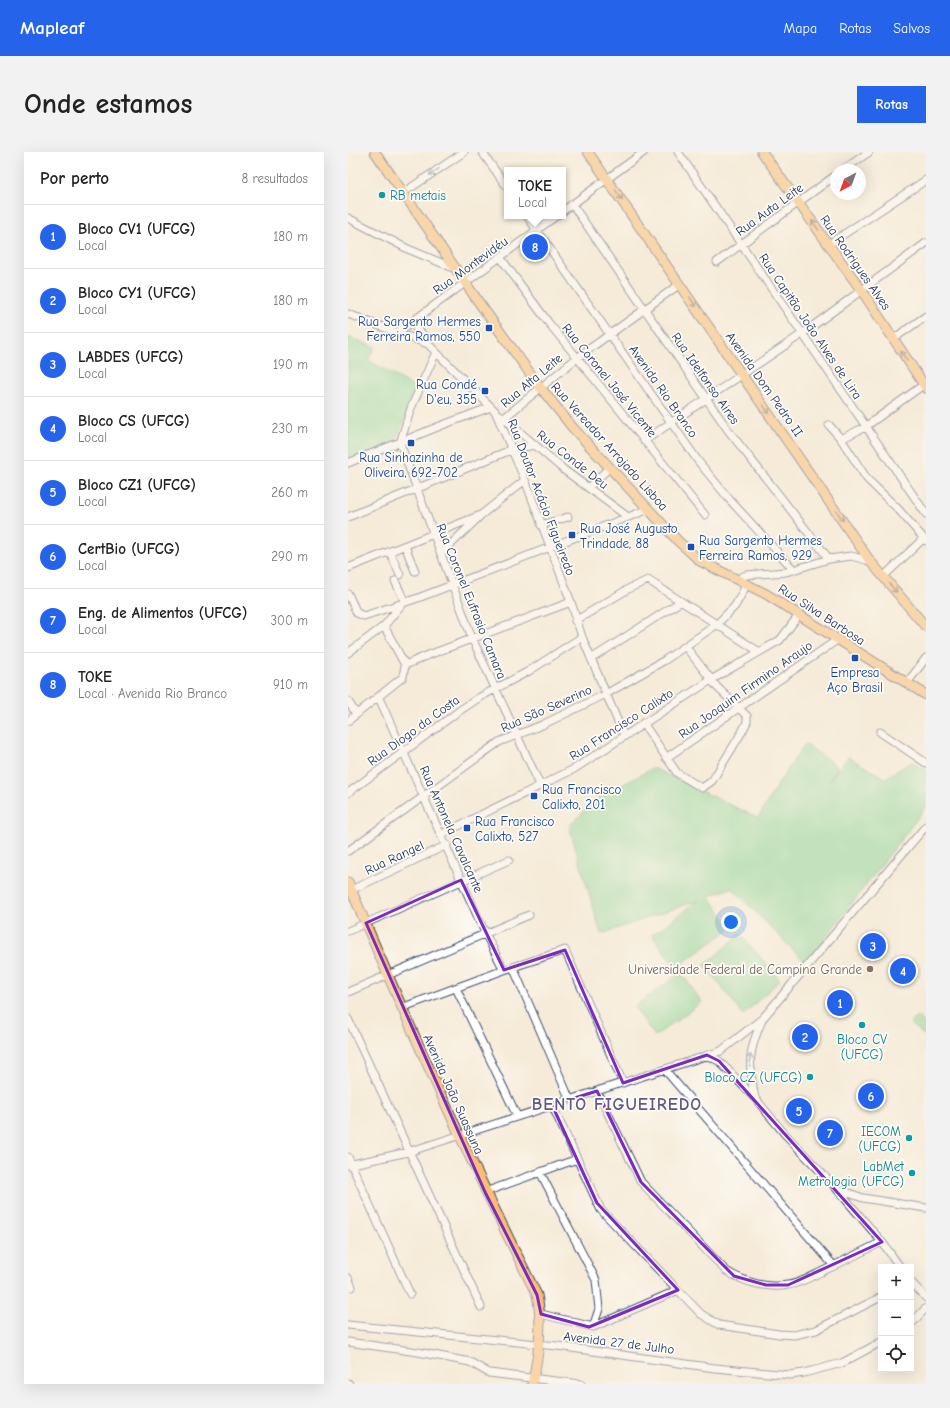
<!DOCTYPE html>
<html lang="pt">
<meta charset="utf-8">
<style>
:root{--surface:#fff;--page:#f2f2f2;--text:#222;--muted:#767676;--line:#e0e0e0;--accent:#2563eb}
body{margin:0;font-family:"Comic Neue",sans-serif;background:var(--page);color:var(--text)}
.controls{position:absolute;right:12px;bottom:12px;display:grid;overflow:hidden;border-radius:0px;box-shadow:0 4px 16px #0002}
.controls button{width:36px;height:36px;display:grid;place-items:center;padding:0;border:0;border-bottom:1px solid var(--line);background:var(--surface);color:var(--text);font:20px sans-serif}
.compass{position:absolute;left:482px;top:12px;width:36px;height:36px;border-radius:50%;background:var(--surface);box-shadow:0 4px 16px #0002;rotate:221deg}
.you{position:absolute;left:383px;top:770px;width:14px;height:14px;margin:-10px;border:3px solid #fff;border-radius:50%;background:#1a73e8;box-shadow:0 0 0 6px #1a73e833}
.badge{display:grid;place-items:center;width:26px;height:26px;border-radius:50%;background:var(--accent);color:#fff;font-size:13px;font-weight:700}
.pin{position:absolute;translate:-50% -50%;border:2px solid #fff;box-shadow:0 1px 4px #0006}
.popup{position:absolute;left:156px;top:15px;width:62px;height:52px;box-sizing:border-box;display:grid;place-content:center;border-radius:0px;background:var(--surface);filter:drop-shadow(0 1px 3px #0005);font-size:13px;white-space:nowrap;color:var(--muted)}
.popup b{font-size:15px;color:var(--text)}
.popup::after{content:'';position:absolute;left:50%;top:100%;margin-left:-8px;border:8px solid transparent;border-top-color:var(--surface)}
.list{margin:0;padding:0;list-style:none}
h2{display:flex;justify-content:space-between;align-items:center;height:52px;margin:0;padding:0 16px;font-size:17px}
h2 small{font-size:13px;font-weight:400;color:var(--muted)}
.list li{display:grid;grid-template-columns:26px 1fr auto;gap:12px;align-items:center;box-sizing:border-box;height:64px;padding:0 16px;border-top:1px solid var(--line)}
.list b{display:block;font-size:15px;white-space:nowrap}
.list p{margin:0;font-size:13px;white-space:nowrap;color:var(--muted)}
.list em{font-size:13px;font-style:normal;color:var(--muted)}
.icon{flex:none;width:22px;height:22px;fill:none;stroke:currentColor;stroke-width:2;stroke-linecap:round;stroke-linejoin:round}
.map{position:relative;flex:none;width:578px;height:1232px;overflow:hidden;border-radius:0px}
header{display:flex;align-items:center;gap:24px;box-sizing:border-box;height:56px;padding:0 20px;background:var(--accent);color:#fff}
header strong{font-size:19px}
nav{display:flex;gap:22px;margin-inline-start:auto;font-size:14px}
.intro{display:flex;align-items:center;justify-content:space-between;box-sizing:border-box;height:96px;padding:0 24px}
h1{margin:0;font-size:28px}
.button{padding:10px 18px;border-radius:0px;background:var(--accent);color:#fff;font-size:14px;font-weight:700}
main{display:flex;gap:24px;padding:0 24px}
aside{flex:1;background:var(--surface);border-radius:0px;box-shadow:0 4px 16px #0002}
.map>svg:first-child{display:block}
</style>
<header>
<strong>Mapleaf</strong>
<nav><a>Mapa</a><a>Rotas</a><a>Salvos</a></nav>
</header>
<div class="intro"><h1>Onde estamos</h1><a class="button">Rotas</a></div>
<main>
<aside>
<h2>Por perto<small>8 resultados</small></h2>
<ul class="list">
<li><span class="badge">1</span><div><b>Bloco CV1 (UFCG)</b><p>Local</p></div><em>180 m</em></li>
<li><span class="badge">2</span><div><b>Bloco CY1 (UFCG)</b><p>Local</p></div><em>180 m</em></li>
<li><span class="badge">3</span><div><b>LABDES (UFCG)</b><p>Local</p></div><em>190 m</em></li>
<li><span class="badge">4</span><div><b>Bloco CS (UFCG)</b><p>Local</p></div><em>230 m</em></li>
<li><span class="badge">5</span><div><b>Bloco CZ1 (UFCG)</b><p>Local</p></div><em>260 m</em></li>
<li><span class="badge">6</span><div><b>CertBio (UFCG)</b><p>Local</p></div><em>290 m</em></li>
<li><span class="badge">7</span><div><b>Eng. de Alimentos (UFCG)</b><p>Local</p></div><em>300 m</em></li>
<li><span class="badge">8</span><div><b>TOKE</b><p>Local · Avenida Rio Branco</p></div><em>910 m</em></li>
</ul>
</aside>
<div class="map">
<svg width="578" height="1232" viewBox="0 0 578 1232">
<rect width="100%" height="100%" fill="#fdfcf7"/>
<filter id="ink" filterUnits="userSpaceOnUse"><feTurbulence type="fractalNoise" baseFrequency=".025" numOctaves="2"/><feDisplacementMap in="SourceGraphic" scale="8" xChannelSelector="R" yChannelSelector="G"/><feConvolveMatrix kernelMatrix="1 2 1 2 8 2 1 2 1" color-interpolation-filters="sRGB"/></filter>
<filter id="wash" filterUnits="userSpaceOnUse"><feTurbulence type="fractalNoise" baseFrequency=".012" numOctaves="4" result="noise"/><feDisplacementMap in="SourceGraphic" scale="16" xChannelSelector="R" yChannelSelector="G"/><feGaussianBlur stdDeviation="0.9" result="paint"/><feColorMatrix in="noise" values="0 0 0 0 0 0 0 0 0 0 0 0 0 0 0 0 0 1.4 0 .05"/><feComposite in="paint" operator="in"/></filter>
<g filter="url(#wash)">
<rect width="100%" height="100%" fill="#f6ebd8"/>
<!-- green -->
<path fill="#85d799" stroke="#50837c" d="M0,185L27,195L20,208L69,237L46,293L0,314Z
M457,592L490,615L481,629L500,605L537,626L564,610L578,618V655L458,811L384,736L361,744L383,776L328,816L304,783L351,748L253,782L221,674L247,648L305,616L410,666L428,635Z
M392,782L432,828L395,863L357,813Z
M333,821L354,850L307,884L286,855Z
M569,864L578,872V880L576,883L562,872Z"/>
</g>
<g filter="url(#ink)">
<g fill="none" stroke-linecap="round" stroke-linejoin="round">
<defs>
<path id="minor" d="M134,0L159,35
M330,0L578,362
M495,18L521,0
M55,41L116,0
M224,52L380,278L481,407
M215,59L296,0
M179,64L350,309L381,347L446,418
M0,66L60,97L108,117
M481,92L578,28
M152,105L200,170L357,363
M369,110L488,23
M0,162L80,192L147,259L177,328L223,450L234,485L276,584
M63,171L76,184L80,192
M50,180L208,64
M545,187L578,164
M88,200L63,256L52,291L124,486L192,633
M152,263L216,318L280,365
M156,266L230,205L332,132
M481,273L493,287L519,327L550,357L578,389
M493,287L517,275L578,231
M296,289L454,182L578,91
M0,311L92,274L143,255
M241,335L261,316
M0,365L165,297L187,293
M193,373L220,365
M57,394L67,419
M42,400L52,423
M93,402L133,363L177,328
M0,416L133,363
M535,425L575,387
M390,427L398,423L438,420L481,407L503,404L522,409
M47,429L57,450
M0,442L9,461L16,464L70,446L301,357
M227,469L282,436L300,428L410,499
M0,501L36,474L54,452
M243,507L332,450
M57,513L83,502L223,450
M559,531L578,506
M31,546L138,783L156,818
M0,549L8,562
M0,569L55,525L57,513L36,474
M295,571L329,621L354,636L364,629L394,580L399,570V564L369,535L337,494
M532,580L578,611
M318,606L489,488
M0,641L111,559L132,545L181,519L234,485
M94,682L226,617L363,528L432,488L451,463
M0,699L151,590L194,573L258,542L317,508L368,473L387,454L399,432
M3,738L99,693
M0,779L161,708
M165,815L222,948
M108,836L169,964
M0,840L181,763
M53,856L156,818L217,798L275,931
M0,867L133,1155
M359,903L371,909L407,946L436,981L488,1036L534,1090L552,1115
M317,918L486,1114
M249,939L293,1030L378,1119C396,1130 419,1137 440,1133C450,1132 461,1126 471,1121C492,1111 513,1100 534,1090
M407,946C400,911 400,899 415,866L578,674
M204,953L253,1058L353,1162L371,1173L431,1182L446,1183L468,1178L533,1145
M0,1005L62,1142
M0,1013L60,1000L373,899L415,866
M192,1020L248,1128L251,1157L245,1175
M492,1038L515,1046L578,1056
M137,1040L229,1007
M0,1126L4,1135
M563,1130L578,1146
M193,1162L245,1175L330,1138
M563,1172L578,1156
M0,1173L209,1194L367,1216L442,1223L456,1221L494,1211L533,1190
M0,1190L70,1200L122,1210L141,1221L233,1232
M0,1231L1,1232"/>
<path id="major" d="M27,0L132,152L192,235L225,276L330,389L352,409L418,442L578,543
M240,0L522,409L578,475
M414,0L514,139L578,236
M0,730C59,870 121,1008 189,1143C195,1172 191,1203 184,1232"/>
</defs>
<!-- minor casing -->
<use href="#minor" stroke="#3c4b70" stroke-width="9"/>
<!-- major casing -->
<use href="#major" stroke="#3c4b70" stroke-width="11"/>
<!-- minor -->
<use href="#minor" stroke="#fff" stroke-width="7"/>
<!-- major -->
<use href="#major" stroke="#fdbc6f" stroke-width="9"/>
</g>
<!-- one-way arrows -->
<defs><path id="oneway-shaft" d="M-6 0H5M1.5-3L5.5 0L1.5 3" fill="none" stroke-width="1.6" stroke-linecap="round" stroke-linejoin="round"/></defs>
<g stroke="#8d97ae">
<use href="#oneway-shaft" transform="translate(86 20) rotate(146)"/>
<use href="#oneway-shaft" transform="translate(402 908) rotate(-88)"/>
</g>
<g stroke="#816e66">
<use href="#oneway-shaft" transform="translate(271 43) rotate(55)"/>
<use href="#oneway-shaft" transform="translate(467 73) rotate(-126)"/>
<use href="#oneway-shaft" transform="translate(345 150) rotate(56)"/>
<use href="#oneway-shaft" transform="translate(556 204) rotate(-124)"/>
<use href="#oneway-shaft" transform="translate(418 257) rotate(55)"/>
<use href="#oneway-shaft" transform="translate(492 364) rotate(55)"/>
<use href="#oneway-shaft" transform="translate(545 436) rotate(49)"/>
</g>
</g>
<!-- marked area -->
<path d="M0 0H578V1232H0ZM113,728L156,818L217,798L275,931L359,903L371,909L534,1090L440,1133H418L386,1124L293,1030L249,939L204,953L249,1051L330,1138L241,1175L193,1162L189,1143L137,1040L18,771Z" fill="#f6ebd8" fill-opacity=".55" fill-rule="evenodd"/>
<path fill="none" stroke="#7b2cbf" stroke-width="3" stroke-linejoin="round" d="M113,728L156,818L217,798L275,931L359,903L371,909L534,1090L440,1133H418L386,1124L293,1030L249,939L204,953L249,1051L330,1138L241,1175L193,1162L189,1143L137,1040L18,771Z"/>
<!-- markers -->
<g fill="#0f9aa8" stroke="#fdfcf7" stroke-width="1.5">
<circle cx="34" cy="43" r="4"/>
<circle cx="514" cy="873" r="4"/>
<circle cx="462" cy="925" r="4"/>
<circle cx="561" cy="986" r="4"/>
<circle cx="564" cy="1021" r="4"/>
</g>
<g fill="#1a4fb4" stroke="#fdfcf7" stroke-width="1.5">
<rect x="137" y="172" width="8" height="8" rx="2"/>
<rect x="133" y="235" width="8" height="8" rx="2"/>
<rect x="59" y="287" width="8" height="8" rx="2"/>
<rect x="220" y="379" width="8" height="8" rx="2"/>
<rect x="339" y="391" width="8" height="8" rx="2"/>
<rect x="503" y="502" width="8" height="8" rx="2"/>
<rect x="182" y="640" width="8" height="8" rx="2"/>
<rect x="115" y="672" width="8" height="8" rx="2"/>
</g>
<circle fill="#8d6e63" stroke="#fdfcf7" stroke-width="1.5" cx="522" cy="817" r="4"/>
<g text-anchor="middle" stroke-width="3.5" stroke-linejoin="round" paint-order="stroke">
<!-- culture labels -->
<g font-size="13" fill="#0d838f" stroke="#fdfcf7" text-anchor="end">
<text x="42" y="48" text-anchor="start">RB metais</text>
<text x="514" y="892" text-anchor="middle">Bloco CV<tspan x="514" dy="15">(UFCG)</tspan></text>
<text x="454" y="930">Bloco CZ (UFCG)</text>
<text x="553" y="984">IECOM<tspan x="553" dy="15">(UFCG)</tspan></text>
<text x="556" y="1019">LabMet<tspan x="556" dy="15">Metrologia (UFCG)</tspan></text>
</g>
<!-- street labels -->
<g font-size="13" fill="#1b2f5e" stroke="#fdfcf7">
<text transform="translate(421 57) rotate(-36)" y="5">Rua Auta Leite</text>
<text transform="translate(508 110) rotate(55)" y="5">Rua Rodrigues Alves</text>
<text transform="translate(122 113) rotate(-36)" y="5">Rua Montevidéu</text>
<text transform="translate(463 174) rotate(56)" y="5">Rua Capitão João Alves de Lira</text>
<text transform="translate(358 226) rotate(55)" y="5">Rua Idelfonso Aires</text>
<text transform="translate(183 228) rotate(-40)" y="5">Rua Alta Leite</text>
<text transform="translate(262 228) rotate(51)" y="5">Rua Coronel José Vicente</text>
<text transform="translate(417 232) rotate(55)" y="5">Avenida Dom Pedro II</text>
<text transform="translate(316 239) rotate(55)" y="5">Avenida Rio Branco</text>
<text transform="translate(262 294) rotate(48)" y="5">Rua Vereador Arrojado Lisboa</text>
<text transform="translate(225 307) rotate(38)" y="5">Rua Conde Deu</text>
<text transform="translate(194 345) rotate(69)" y="5">Rua Doutor Acácio Figueiredo</text>
<text transform="translate(124 449) rotate(68)" y="5">Rua Coronel Eufrasio Camara</text>
<text transform="translate(474 462) rotate(33)" y="5">Rua Silva Barbosa</text>
<text transform="translate(397 537) rotate(-35)" y="5">Rua Joaquim Firmino Araujo</text>
<text transform="translate(198 556) rotate(-24)" y="5">Rua São Severino</text>
<text transform="translate(273 572) rotate(-33)" y="5">Rua Francisco Calixto</text>
<text transform="translate(65 578) rotate(-36)" y="5">Rua Diogo da Costa</text>
<text transform="translate(104 677) rotate(66)" y="5">Rua Antonela Cavalcante</text>
<text transform="translate(46 705) rotate(-25)" y="5">Rua Rangel</text>
<text transform="translate(106 942) rotate(66)" y="5">Avenida João Suassuna</text>
<text transform="translate(271 1190) rotate(7)" y="5">Avenida 27 de Julho</text>
</g>
<!-- transit labels -->
<g font-size="13" fill="#164399" stroke="#fdfcf7" text-anchor="start">
<text x="133" y="174" text-anchor="end">Rua Sargento Hermes<tspan x="133" dy="15">Ferreira Ramos, 550</tspan></text>
<text x="129" y="237" text-anchor="end">Rua Condé<tspan x="129" dy="15">D'eu, 355</tspan></text>
<text x="63" y="310" text-anchor="middle">Rua Sinhazinha de<tspan x="63" dy="15">Oliveira, 692-702</tspan></text>
<text x="232" y="381">Rua José Augusto<tspan x="232" dy="15">Trindade, 88</tspan></text>
<text x="351" y="393">Rua Sargento Hermes<tspan x="351" dy="15">Ferreira Ramos, 929</tspan></text>
<text x="507" y="525" text-anchor="middle">Empresa<tspan x="507" dy="15">Aço Brasil</tspan></text>
<text x="194" y="642">Rua Francisco<tspan x="194" dy="15">Calixto, 201</tspan></text>
<text x="127" y="674">Rua Francisco<tspan x="127" dy="15">Calixto, 527</tspan></text>
</g>
<!-- education labels -->
<g font-size="13" fill="#785e54" stroke="#fdfcf7" text-anchor="end">
<text x="514" y="822">Universidade Federal de Campina Grande</text>
</g>
<!-- district labels -->
<g font-size="17" font-weight="bold" letter-spacing="1" fill="#605984" stroke="#fdfcf7">
<text x="269" y="958">BENTO FIGUEIREDO</text>
</g>
</g>
</svg>
<div class="controls">
<button>+</button>
<button>−</button>
<button><svg class="icon" aria-label="locate" viewBox="0 0 24 24"><circle cx="12" cy="12" r="6"/><path d="M12 2v4M12 18v4M2 12h4M18 12h4"/></svg></button>
</div>
<svg class="compass" viewBox="-18 -18 36 36"><path d="M0-13l5 13h-10z" fill="#e53935"/><path d="M0 13l5-13h-10z" fill="#767676"/></svg>
<div class="you"></div>
<div class="pin badge" style="left:492px;top:851px">1</div>
<div class="pin badge" style="left:457px;top:885px">2</div>
<div class="pin badge" style="left:525px;top:794px">3</div>
<div class="pin badge" style="left:555px;top:819px">4</div>
<div class="pin badge" style="left:451px;top:959px">5</div>
<div class="pin badge" style="left:523px;top:944px">6</div>
<div class="pin badge" style="left:482px;top:981px">7</div>
<div class="pin badge" style="left:187px;top:95px">8</div>
<div class="popup"><b>TOKE</b>Local</div>
</div>
</main>
